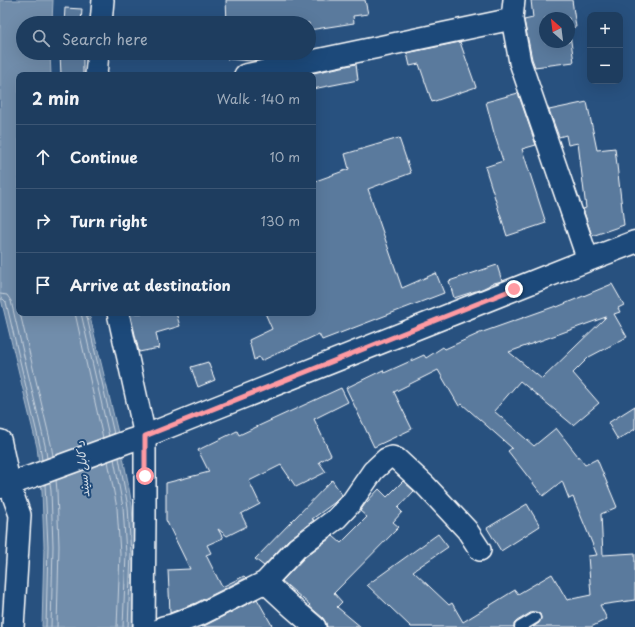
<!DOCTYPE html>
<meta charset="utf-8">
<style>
:root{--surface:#1e3d5f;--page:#264465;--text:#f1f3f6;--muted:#a1aebd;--line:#3c5674}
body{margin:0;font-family:"Playpen Sans","Playpen Sans Arabic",sans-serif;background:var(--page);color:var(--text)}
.controls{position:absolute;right:12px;top:12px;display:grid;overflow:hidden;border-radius:8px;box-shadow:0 4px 16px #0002}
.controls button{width:36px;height:36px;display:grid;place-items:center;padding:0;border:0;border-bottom:1px solid var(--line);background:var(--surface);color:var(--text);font:20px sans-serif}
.compass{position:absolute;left:539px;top:12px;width:36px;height:36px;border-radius:50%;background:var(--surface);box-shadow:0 4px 16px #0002;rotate:332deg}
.stop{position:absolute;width:12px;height:12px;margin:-9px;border:3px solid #ff9aa2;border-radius:50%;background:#fff}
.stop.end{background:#ff9aa2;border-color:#fff;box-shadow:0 1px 4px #0008}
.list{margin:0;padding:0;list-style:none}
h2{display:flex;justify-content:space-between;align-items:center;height:52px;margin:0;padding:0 16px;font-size:17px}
h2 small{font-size:13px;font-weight:400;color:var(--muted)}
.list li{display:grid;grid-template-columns:26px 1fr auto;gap:12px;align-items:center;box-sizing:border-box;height:64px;padding:0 16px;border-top:1px solid var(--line)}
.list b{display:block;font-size:15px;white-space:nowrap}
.list em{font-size:13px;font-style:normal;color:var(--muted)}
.icon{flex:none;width:22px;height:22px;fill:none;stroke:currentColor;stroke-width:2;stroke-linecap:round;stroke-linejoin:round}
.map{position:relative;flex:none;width:635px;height:627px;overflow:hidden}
.search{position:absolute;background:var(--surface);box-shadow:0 4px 16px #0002;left:16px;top:16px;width:300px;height:44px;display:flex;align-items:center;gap:10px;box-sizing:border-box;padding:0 14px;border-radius:22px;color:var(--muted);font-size:15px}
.panel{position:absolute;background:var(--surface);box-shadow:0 4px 16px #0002;left:16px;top:72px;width:300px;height:244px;border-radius:8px}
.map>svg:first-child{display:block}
</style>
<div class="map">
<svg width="635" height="627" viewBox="0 0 635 627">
<rect width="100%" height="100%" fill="#28517f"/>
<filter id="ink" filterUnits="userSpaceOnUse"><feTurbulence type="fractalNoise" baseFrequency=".025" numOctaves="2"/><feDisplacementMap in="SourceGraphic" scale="8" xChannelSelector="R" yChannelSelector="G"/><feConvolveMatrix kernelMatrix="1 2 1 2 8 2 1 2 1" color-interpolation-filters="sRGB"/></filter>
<g filter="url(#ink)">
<!-- water -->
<path fill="#718dab" stroke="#aabbcd" d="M0,0H53L52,23H23V53H50L51,75H19V313H89L118,433L127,477L132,506L135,554L132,627H42L44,546L42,491L37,447L0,295Z"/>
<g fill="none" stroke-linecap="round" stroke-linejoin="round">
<!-- shore -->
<path stroke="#c6d1dd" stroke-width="1" d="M0,294L7,295L11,301L45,445L47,458
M0,299H3L6,302L40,446L42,460
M20,313L51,444L53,456
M75,313L103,438
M81,313L109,436
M86,313L114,434
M119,458L128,507L131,554L128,627
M114,459L123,507L126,554L123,627
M108,461L117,508L120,554L117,627
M56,480L57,491L59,546L57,627
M50,483L51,491L53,546L51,627
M45,484L48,546L46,627"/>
</g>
<!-- building -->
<path fill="#5a7a9d" stroke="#fff" fill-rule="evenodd" d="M226,0H365L368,14L353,16L354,23L309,30V23H227Z
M531,0H572L576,27L569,28L574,62L535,67L532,59L524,20L533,18ZM545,18H569V42H545Z
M65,8L82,9L81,23H64Z
M460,42L476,87L432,102L419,64L410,66L407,53Z
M60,53H83V75H61Z
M228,53H291L252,61L227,59Z
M356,64L358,80L313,89V73Z
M518,93L536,145L522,149L546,223L507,236L485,167L503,161L494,133L486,102Z
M587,102L597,150L615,148L624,225L592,236L583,209L586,208L578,143L568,145L566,135L559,137L549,110Z
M399,138L411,173L368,189L402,288L436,273L444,293L322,340L319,334L261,361L259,357L254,360L249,340L272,329L265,313H313V182L349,169L345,154Z
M497,265L502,281L490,284V285L482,289L454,298L449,281Z
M612,284L624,305L618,308L620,312L614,314L627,337L589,357L573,373L599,403L573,425L520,381L494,411L534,446L556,428L585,465L597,459L617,507L601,514L603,555L635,553V600L600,605L607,619L591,627H533L539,623L541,618L540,614L535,612H532L517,621L514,624V627H411L367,585L438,534L448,547L413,571L449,605L452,603L463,622L515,590L518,594L552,574L567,600L591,595L588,556L597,555L573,497L569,499L562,481L543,496L508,451L512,448L462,404L459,406L438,370L394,392L412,429L374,447L346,388L383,370L384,373L424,355L426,358L443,347L445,349L480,333L556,306L557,307ZM606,317L542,379L509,352Z
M130,313H176L180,326L156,333L159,348L139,352Z
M208,362L215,380L198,387L191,367Z
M341,388L348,402L314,419L331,455L319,462L326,472L296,487L281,465L249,481L260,504L241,514L247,526L227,536L218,529L223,538L207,545L211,553L206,555L222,587L244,576L246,578L196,603L170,613L168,570L190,569L166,520V483L209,472L198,450L237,431L239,435Z
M635,406V429L618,440L608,423Z
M332,480L342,495L334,503L312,519L314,520L288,540L264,566L255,559Z
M403,481L414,491L398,508L402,512L393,522L399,527L334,593L342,602L337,607L361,627H327L326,623L323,618L309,606L310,605L282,581L305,557L333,536L341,543L367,517L360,511L365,504L379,489L387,497Z
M527,504L540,526L501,551L487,528Z
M257,599L273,627H201L206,625Z"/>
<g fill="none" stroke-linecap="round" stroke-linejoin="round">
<defs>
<path id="service" d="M520,627L535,618"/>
<path id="minor" d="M514,0L512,19L520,62L588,260
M101,23L103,0
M96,75L98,53
M245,75L512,19
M118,313L145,436V517L144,627
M9,484L20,515L13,627
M265,582L293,608L315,627
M163,627L172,625L201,614L265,582L297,548L337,518L351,503L373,471L386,459L392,457L397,459L425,485L467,530L480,550"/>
<path id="tertiary" d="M0,441L9,484"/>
<path id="secondary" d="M0,487L33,476L129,441L145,436L588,260L635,242"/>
</defs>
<!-- service casing -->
<use href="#service" stroke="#fff" stroke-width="13"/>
<!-- minor casing -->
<use href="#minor" stroke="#fff" stroke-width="24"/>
<!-- tertiary casing -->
<use href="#tertiary" stroke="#fff" stroke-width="25"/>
<!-- secondary casing -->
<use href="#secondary" stroke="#fff" stroke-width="25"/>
<!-- service -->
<use href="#service" stroke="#1f4a7a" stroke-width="10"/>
<!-- minor -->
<use href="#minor" stroke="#1f4a7a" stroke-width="21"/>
<!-- tertiary -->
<use href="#tertiary" stroke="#1f4a7a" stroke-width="22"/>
<!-- secondary -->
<use href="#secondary" stroke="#1f4a7a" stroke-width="22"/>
</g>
</g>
<g fill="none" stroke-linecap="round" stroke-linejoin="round" filter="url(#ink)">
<!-- route -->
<path stroke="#ff9aa2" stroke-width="5" d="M145,476V436L514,289"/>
</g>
<g text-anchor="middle" stroke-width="4" stroke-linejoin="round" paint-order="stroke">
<!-- water labels -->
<g font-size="12" font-style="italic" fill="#d4dde6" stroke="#1f4a7a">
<text transform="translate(83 469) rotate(-95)" y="4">د کابل سيند</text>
</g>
</g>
</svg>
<div class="controls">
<button>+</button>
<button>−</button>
</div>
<svg class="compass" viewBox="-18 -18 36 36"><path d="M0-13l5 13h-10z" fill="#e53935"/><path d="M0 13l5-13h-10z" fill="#a1aebd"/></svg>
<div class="stop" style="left:145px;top:476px"></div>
<div class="stop end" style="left:514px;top:289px"></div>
<div class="search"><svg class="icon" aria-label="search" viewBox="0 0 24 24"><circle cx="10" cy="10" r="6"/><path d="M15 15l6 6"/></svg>Search here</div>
<section class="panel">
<h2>2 min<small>Walk · 140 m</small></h2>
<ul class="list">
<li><svg class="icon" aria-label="ahead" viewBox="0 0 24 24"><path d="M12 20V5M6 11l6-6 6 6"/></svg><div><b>Continue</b></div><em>10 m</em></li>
<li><svg class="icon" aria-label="right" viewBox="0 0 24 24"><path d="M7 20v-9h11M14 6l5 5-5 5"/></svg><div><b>Turn right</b></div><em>130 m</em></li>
<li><svg class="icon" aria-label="arrive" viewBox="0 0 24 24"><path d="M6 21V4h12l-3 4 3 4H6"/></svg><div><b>Arrive at destination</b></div></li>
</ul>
</section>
</div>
